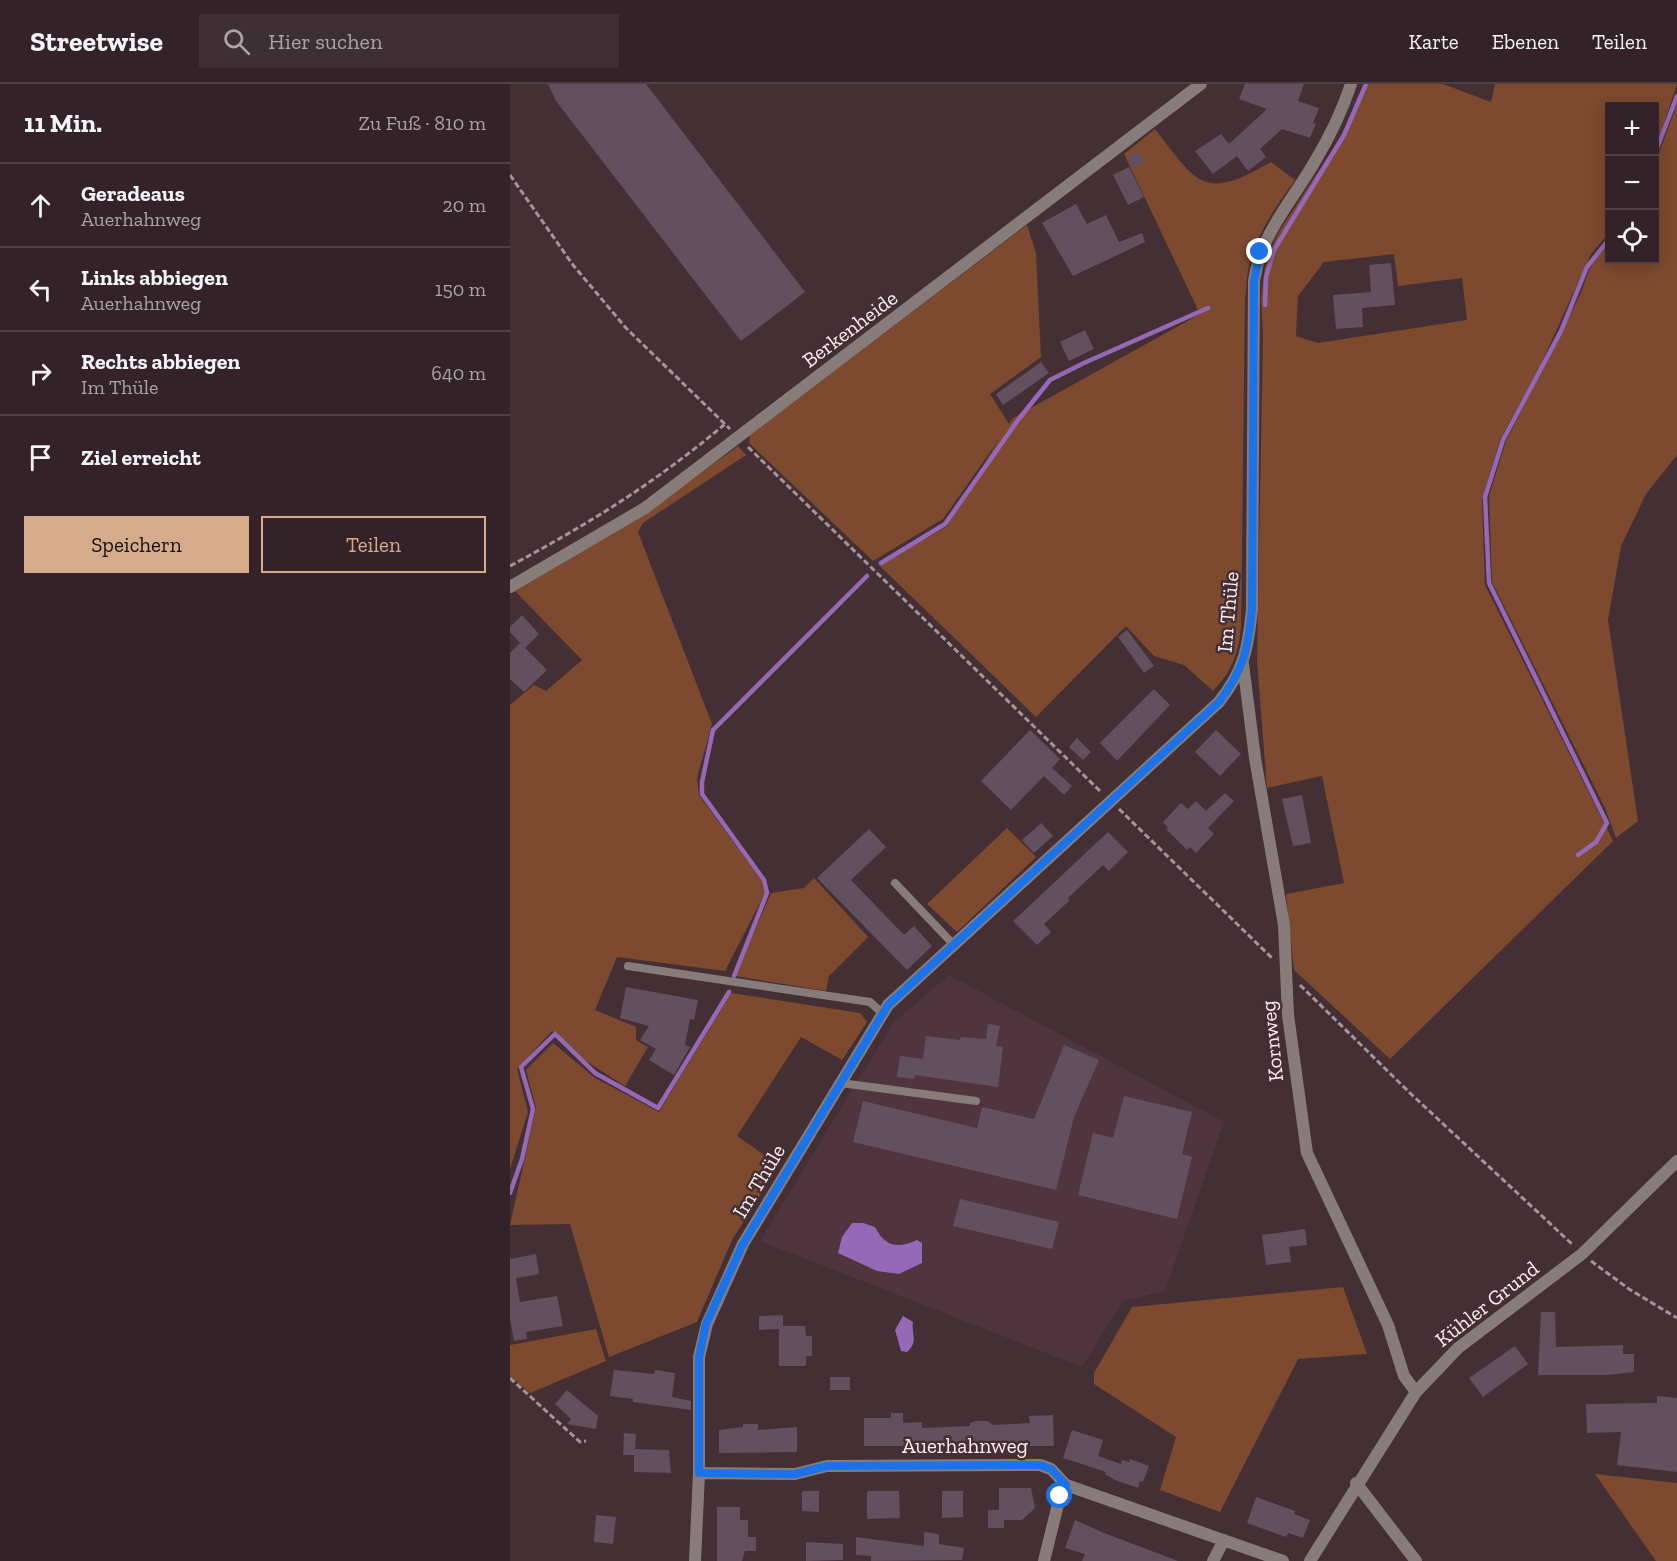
<!DOCTYPE html>
<html lang="de">
<meta charset="utf-8">
<style>
:root{--surface:#332328;--page:#3e2f34;--text:#f1f3f6;--muted:#a9a4a8;--line:#4e4045;--accent:#d6ab8b}
body{margin:0;font-family:"Zilla Slab",serif;background:var(--page);color:var(--text)}
.controls{position:absolute;right:18px;top:18px;display:grid;overflow:hidden;border-radius:0px;box-shadow:0 3px 15px #0003}
.controls button{width:54px;height:54px;display:grid;place-items:center;padding:0;border:0;border-bottom:2px solid var(--line);background:var(--surface);color:var(--text);font:30px sans-serif}
.stop{position:absolute;width:18px;height:18px;margin:-14px;border:4px solid #1a73e8;border-radius:50%;background:#fff}
.stop.end{background:#1a73e8;border-color:#fff;box-shadow:0 2px 6px #0008}
.list{margin:0;padding:0;list-style:none}
h2{display:flex;justify-content:space-between;align-items:center;height:78px;margin:0;padding:0 24px;font-size:26px}
h2 small{font-size:20px;font-weight:400;color:var(--muted)}
.list li{display:grid;grid-template-columns:39px 1fr auto;gap:18px;align-items:center;box-sizing:border-box;height:84px;padding:0 24px;border-top:2px solid var(--line)}
.list b{display:block;font-size:22px;white-space:nowrap}
.list p{margin:0;font-size:20px;white-space:nowrap;color:var(--muted)}
.list em{font-size:20px;font-style:normal;color:var(--muted)}
.actions{display:flex;gap:12px;padding:18px 24px}
.actions a{flex:1;padding:14px 0;border:2px solid var(--accent);border-radius:0px;text-align:center;font-size:21px;color:var(--accent)}
.actions .main{background:var(--accent);color:#111}
.icon{flex:none;width:33px;height:33px;fill:none;stroke:currentColor;stroke-width:2;stroke-linecap:round;stroke-linejoin:round}
.map{position:relative;flex:none;width:1167px;height:1477px;overflow:hidden}
header{display:flex;align-items:center;gap:36px;box-sizing:border-box;height:84px;padding:0 30px;background:var(--surface);border-bottom:2px solid var(--line)}
header strong{font-size:28px}
nav{display:flex;gap:33px;margin-inline-start:auto;font-size:21px}
.search{width:420px;height:54px;background:var(--page);display:flex;align-items:center;gap:15px;box-sizing:border-box;padding:0 21px;border-radius:0px;color:var(--muted);font-size:22px}
main{display:flex}
aside{flex:1;background:var(--surface)}
.map>svg:first-child{display:block}
</style>
<header>
<strong>Streetwise</strong>
<div class="search"><svg class="icon" aria-label="search" viewBox="0 0 24 24"><circle cx="10" cy="10" r="6"/><path d="M15 15l6 6"/></svg>Hier suchen</div>
<nav><a>Karte</a><a>Ebenen</a><a>Teilen</a></nav>
</header>
<main>
<aside>
<h2>11 Min.<small>Zu Fuß · 810 m</small></h2>
<ul class="list">
<li><svg class="icon" aria-label="ahead" viewBox="0 0 24 24"><path d="M12 20V5M6 11l6-6 6 6"/></svg><div><b>Geradeaus</b><p>Auerhahnweg</p></div><em>20 m</em></li>
<li><svg class="icon" aria-label="left" viewBox="0 0 24 24"><path d="M17 20v-9H6M10 6l-5 5 5 5"/></svg><div><b>Links abbiegen</b><p>Auerhahnweg</p></div><em>150 m</em></li>
<li><svg class="icon" aria-label="right" viewBox="0 0 24 24"><path d="M7 20v-9h11M14 6l5 5-5 5"/></svg><div><b>Rechts abbiegen</b><p>Im Thüle</p></div><em>640 m</em></li>
<li><svg class="icon" aria-label="arrive" viewBox="0 0 24 24"><path d="M6 21V4h12l-3 4 3 4H6"/></svg><div><b>Ziel erreicht</b></div></li>
</ul>
<div class="actions"><a class="main">Speichern</a><a>Teilen</a></div>
</aside>
<div class="map">
<svg width="1167" height="1477" viewBox="0 0 1167 1477">
<rect width="100%" height="100%" fill="#442f35"/>
<!-- built -->
<path fill="#51353e" d="M439,891L714,1038L655,1207L613,1217L572,1283L250,1157L383,939Z"/>
<!-- green -->
<path fill="#7d4a2f" fill-rule="evenodd" d="M855,0H933L981,18L985,0H1167L1145,66L1144,22H1100L1099,149L1081,170L1031,280L990,356L972,415L975,501L1103,757L880,975L784,886L776,810L834,799L812,692L757,704L747,577L753,253L751,214L756,175L770,146L840,39ZM884,170L888,202L952,194L957,236L808,259L786,252L788,212L814,178Z
M1167,20V371L1136,410L1111,462L1098,536L1128,737L1106,754L1095,724L982,498L979,412L996,357L1070,211L1080,184L1099,158L1100,176H1144L1145,80Z
M645,45C687,99 693,118 761,78L785,96C765,124 745,152 738,187C736,196 737,206 735,214L731,544C728,570 722,587 703,607L674,581L644,572L616,542L526,633L369,481L436,443L490,354L433,435L363,477L239,359L240,351L517,141L526,169L531,273L480,310L499,340L503,334L690,230L614,70Z
M228,362L236,371L133,439L128,448L202,640L187,694L189,711L252,797L255,809L215,887L107,873L85,926L126,943V956L138,963L115,1002L68,972L42,947L7,985L18,1028L0,1085V621L24,601L36,607L72,576L5,507L128,435Z
M497,744L526,773L447,848L417,820Z
M304,794L358,853L319,892L316,907L225,892L261,809L294,804Z
M221,909L350,929L357,938L332,976L291,953L227,1052L269,1081L222,1156L187,1238L99,1273L60,1140L0,1141L26,1024L16,986L43,959L85,994L149,1028Z
M833,1203L857,1270L788,1275L710,1428L650,1406L666,1353L584,1300V1289L622,1223Z
M86,1245L96,1277L20,1309L0,1292V1261Z
M1085,1390L1167,1399V1477H1146Z"/>
<!-- water -->
<path fill="#9569b7" d="M342,1139H353L365,1143C375,1163 388,1165 407,1156L412,1159V1179L389,1190L367,1187L328,1169L332,1153Z
M393,1232L403,1238C401,1251 409,1257 397,1268L391,1267L385,1246Z"/>
<g fill="none" stroke-linecap="round" stroke-linejoin="round">
<!-- stream -->
<path stroke="#9569b7" stroke-width="4.5" d="M1144,72L1167,12
M755,221L756,193L764,166L834,51L856,0
M371,479L435,440L508,336L540,296L574,279L698,224
M1068,771L1086,758L1097,739L979,499L975,413L993,356L1051,247L1077,183L1100,154
M224,892L257,809L254,796L192,710V698L203,646L357,492
M0,1109L12,1075L23,1025L11,983L45,950L85,989L148,1024L219,908"/>
</g>
<!-- building -->
<path fill="#62505e" d="M38,0H136L295,208L231,257L46,17Z
M735,0H794L788,17L809,24L803,39L806,40L800,54L772,45L750,65L756,73L738,87L727,72L703,90L685,67L711,50L719,60L757,25L729,15Z
M628,67L634,78L623,84L617,73Z
M619,83L634,113L618,121L603,91Z
M566,120L577,140L596,131L609,158L632,149L635,158L563,192L532,139Z
M881,179L885,221L852,224L853,243L826,245L823,211L861,208L859,181Z
M575,246L584,265L559,277L550,258Z
M531,278L539,289L493,321L486,310Z
M12,531L29,550L15,564L0,548V543Z
M617,546L644,582L634,589L608,553Z
M10,559L37,586L14,608L0,595V569Z
M644,605L660,621L607,677L590,659Z
M520,646L550,675L542,684L562,702L554,711L534,692L501,726L471,697Z
M706,646L731,670L710,692L685,668Z
M567,654L581,668L573,676L559,663Z
M715,709L724,717L698,744L704,750L686,769L680,763L677,766L656,745L658,744L653,738L671,719L678,725L686,717L696,727Z
M792,711L801,759L783,762L772,715Z
M531,739L543,752L524,769L512,756Z
M359,745L376,763L341,796L394,851L404,842L422,862L397,886L307,794Z
M598,748L618,768L599,787L593,781L558,814L560,816L534,840L541,848L527,861L503,837Z
M116,903L188,916L184,936L180,935L175,961L180,963L164,991L139,976L146,965L130,956L139,942L110,934Z
M478,940L490,942L486,962L493,963L488,1003L405,991L404,995L387,993L390,972L413,975L416,952L450,956L451,953L476,955Z
M554,961L589,976L564,1033L546,1106L343,1058L353,1017L467,1044L472,1023L524,1035Z
M614,1012L682,1028L672,1070L682,1073L667,1135L568,1111L583,1049L603,1054Z
M450,1115L549,1138L542,1165L443,1142Z
M795,1145L797,1161L779,1163L781,1178L756,1181L752,1151Z
M26,1170L29,1190L1,1195L6,1194L10,1218L47,1212L53,1242L16,1248L17,1255L4,1257L0,1234V1175Z
M1031,1228H1045L1046,1263L1113,1261V1270H1124V1288L1097,1291H1028Z
M273,1231V1242H295L296,1252H302V1272H296V1282H269V1245L249,1246V1232Z
M1005,1262L1018,1280L973,1313L959,1294Z
M104,1286L144,1290L145,1286L165,1289L162,1313L181,1317V1326L123,1318V1315L100,1312Z
M320,1293H340V1306H320Z
M57,1306L88,1332L86,1345L57,1340L61,1335L45,1320Z
M1147,1312L1167,1314V1388L1107,1381L1111,1348L1077,1349L1076,1320L1147,1319Z
M381,1329H393V1339L412,1338V1344L460,1342V1339L466,1337H477L483,1341L520,1339L519,1332L543,1331L544,1362H354V1334H381Z
M233,1340H248V1346L287,1343V1368L209,1369V1346L233,1343Z
M562,1346L593,1356L588,1372L611,1380L612,1376L619,1378L620,1375L639,1382L633,1398L630,1397L628,1404L605,1396L595,1390L596,1388L553,1374Z
M114,1349L126,1350L125,1365L159,1366L161,1389L124,1388V1371H113Z
M489,1404H521L525,1424L512,1436H494V1444H478V1426H489Z
M292,1407H309V1428L292,1427Z
M357,1407H389L390,1434L357,1435Z
M432,1407H453V1433L432,1434Z
M746,1413L785,1427L784,1430L800,1436L793,1454L778,1449L776,1453L737,1439Z
M207,1423H230V1436H238V1453H246V1467H235L232,1477H207Z
M86,1431L106,1433L103,1460L84,1458Z
M565,1436L594,1449L668,1477H572L575,1470L555,1464Z
M414,1448L429,1450V1460L454,1464L452,1476L361,1477V1472L346,1471V1453L414,1462Z
M296,1458L333,1460V1476L296,1477Z"/>
<g fill="none" stroke-linecap="round" stroke-linejoin="round">
<!-- path -->
<path stroke="#a69499" stroke-width="3" stroke-dasharray="6 3" stroke-linecap="butt" d="M0,91L63,181L116,244L220,345
M238,363L591,708
M0,482C80,439 145,399 215,340
M609,725L763,875
M790,901L900,1009L1063,1161
M1081,1177L1119,1205L1167,1234
M0,1294L70,1358L76,1357"/>
<!-- lane -->
<path stroke="#887c7b" stroke-width="8" d="M385,799L444,861
M118,882L360,918L372,929
M331,999L466,1017"/>
<!-- street -->
<path stroke="#887c7b" stroke-width="12" d="M0,503L135,424L691,0
M733,580L745,674L774,841L778,931L797,1069L878,1241L894,1292L906,1308
M189,1389L285,1390L317,1382L530,1381L541,1385L556,1401L773,1477
M846,1399L906,1477
M185,1477L189,1389V1273L197,1240L233,1160L378,921L709,618C734,586 738,565 742,525L744,197C751,150 780,120 804,79C819,54 832,28 841,0
M534,1477L550,1412L556,1401
M703,1477L714,1456
M800,1477L906,1308L948,1264L1072,1170L1167,1077"/>
</g>
<g fill="none" stroke-linecap="round" stroke-linejoin="round">
<!-- route -->
<path stroke="#1a73e8" stroke-width="8" d="M550,1412L556,1401L541,1385L530,1381L317,1382L285,1390L189,1389V1273L196,1240L233,1160L378,921L709,618C734,585 738,565 742,525L744,197L750,168"/>
</g>
<g text-anchor="middle" stroke-width="5" stroke-linejoin="round" paint-order="stroke">
<!-- street labels -->
<g font-size="21" fill="#fceef2" stroke="#442f35">
<text transform="translate(340 245) rotate(-37)" y="7">Berkenheide</text>
<text transform="translate(718 528) rotate(-85)" y="7">Im Thüle</text>
<text transform="translate(762 957) rotate(-96)" y="7">Kornweg</text>
<text transform="translate(249 1097) rotate(-59)" y="7">Im Thüle</text>
<text transform="translate(977 1220) rotate(-38)" y="7">Kühler Grund</text>
<text x="455" y="1369">Auerhahnweg</text>
</g>
</g>
</svg>
<div class="controls">
<button>+</button>
<button>−</button>
<button><svg class="icon" aria-label="locate" viewBox="0 0 24 24"><circle cx="12" cy="12" r="6"/><path d="M12 2v4M12 18v4M2 12h4M18 12h4"/></svg></button>
</div>
<div class="stop" style="left:550px;top:1412px"></div>
<div class="stop end" style="left:750px;top:168px"></div>
</div>
</main>
